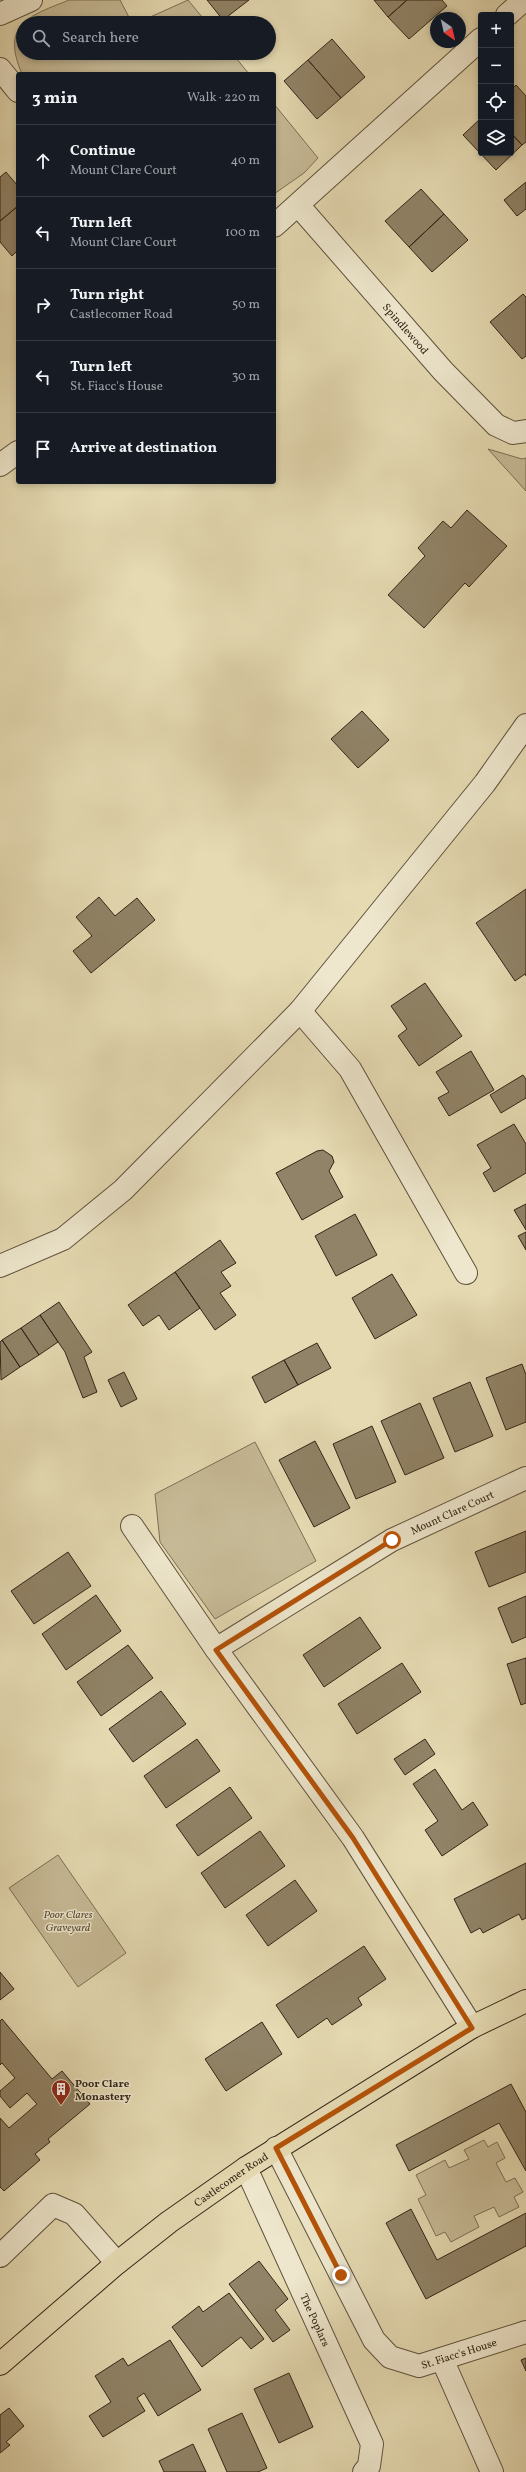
<!DOCTYPE html>
<meta charset="utf-8">
<style>
:root{--surface:#171b24;--page:#20242c;--text:#f1f3f6;--muted:#9ea1a6;--line:#363941}
body{margin:0;font-family:Vollkorn,serif;background:var(--page);color:var(--text)}
.controls{position:absolute;right:12px;top:12px;display:grid;overflow:hidden;border-radius:4px;box-shadow:0 2px 6px #0003}
.controls button{width:36px;height:36px;display:grid;place-items:center;padding:0;border:0;border-bottom:1px solid var(--line);background:var(--surface);color:var(--text);font:20px sans-serif}
.compass{position:absolute;left:430px;top:12px;width:36px;height:36px;border-radius:50%;background:var(--surface);box-shadow:0 2px 6px #0003;rotate:146deg}
.stop{position:absolute;width:12px;height:12px;margin:-9px;border:3px solid #b45309;border-radius:50%;background:#fff}
.stop.end{background:#b45309;border-color:#fff;box-shadow:0 1px 4px #0008}
.list{margin:0;padding:0;list-style:none}
h2{display:flex;justify-content:space-between;align-items:center;height:52px;margin:0;padding:0 16px;font-size:17px}
h2 small{font-size:13px;font-weight:400;color:var(--muted)}
.list li{display:grid;grid-template-columns:26px 1fr auto;gap:12px;align-items:center;box-sizing:border-box;height:72px;padding:0 16px;border-top:1px solid var(--line)}
.list b{display:block;font-size:15px;white-space:nowrap}
.list p{margin:0;font-size:13px;white-space:nowrap;color:var(--muted)}
.list em{font-size:13px;font-style:normal;color:var(--muted)}
.icon{flex:none;width:22px;height:22px;fill:none;stroke:currentColor;stroke-width:2;stroke-linecap:round;stroke-linejoin:round}
.map{position:relative;flex:none;width:526px;height:2472px;overflow:hidden}
.search{position:absolute;background:var(--surface);box-shadow:0 2px 6px #0003;left:16px;top:16px;width:260px;height:44px;display:flex;align-items:center;gap:10px;box-sizing:border-box;padding:0 14px;border-radius:22px;color:var(--muted);font-size:15px}
.panel{position:absolute;background:var(--surface);box-shadow:0 2px 6px #0003;left:16px;top:72px;width:260px;height:412px;border-radius:4px}
.map>svg:first-child{display:block}
</style>
<div class="map">
<svg width="526" height="2472" viewBox="0 0 526 2472">
<rect width="100%" height="100%" fill="#e5dab2"/>
<filter id="stains"><feTurbulence type="fractalNoise" baseFrequency=".005" numOctaves="4"/><feColorMatrix values="0 0 0 0 .2 0 0 0 0 .09 0 0 0 0 .02 0 0 0 .5 -.17"/></filter>
<radialGradient id="worn" r=".72"><stop offset=".6" stop-color="#630" stop-opacity="0"/><stop offset="1" stop-color="#630" stop-opacity=".3"/></radialGradient>
<!-- green -->
<path fill="#c7bb97" stroke="#7d7056" d="M69,0H120L132,23H23V53H232L249,74H22C0,23 30,16 69,0Z
M188,0L207,23H137Z
M274,104L318,158L304,173L274,194Z
M488,449L522,459L526,458V491Z
M255,1442L316,1561L215,1619L160,1542L155,1494Z
M58,1855L126,1953L78,1987L9,1888Z
M484,2140L488,2147L497,2142L505,2158L496,2163L506,2182L515,2178L523,2192L514,2197L519,2207L499,2217L494,2207L474,2216L479,2227L451,2242L445,2232L436,2236L418,2199L426,2195L416,2175L445,2160L449,2168L469,2159L464,2150Z"/>
<!-- building -->
<path fill="#908367" stroke="#332516" d="M207,0H249L223,20Z
M374,0H407L388,17Z
M407,0H442L447,6L409,39L388,17Z
M332,39L365,77L341,98L308,60Z
M308,60L341,98L317,119L284,81Z
M516,85L526,96V142L522,145L511,133V90Z
M481,118V153H511V133L522,145L496,170L463,135Z
M6,172L18,186V206L0,221V177Z
M526,182V209L517,216L504,200Z
M421,189L444,214L409,247L385,221Z
M18,206V250L12,256L0,242V221Z
M444,214L468,240L432,272L409,247Z
M523,294L526,297V356L522,359L490,322Z
M467,510L507,546L469,587L465,583L424,628L388,595L425,556L418,548L443,521L451,528Z
M362,711L389,740L358,768L331,739Z
M526,889V976L525,974L515,981L476,923Z
M99,897L115,916L137,898L155,920L91,973L73,951L92,936L76,917Z
M425,983L462,1036L419,1066L398,1036L407,1029L391,1006Z
M471,1051L494,1090L449,1116L438,1098L449,1092L436,1072Z
M523,1075L526,1079V1098L501,1113L490,1095Z
M514,1124L526,1144V1173L494,1192L483,1173L491,1168L477,1145Z
M323,1150L332,1156L334,1162L329,1171L343,1197L302,1220L276,1173L317,1151Z
M526,1204V1230L514,1210Z
M355,1214L377,1255L336,1276L315,1236Z
M526,1232V1250L518,1236Z
M220,1240L236,1263L221,1272L231,1286L220,1293L236,1315L215,1330L175,1272Z
M175,1272L200,1308L169,1330L159,1315L143,1326L128,1305Z
M392,1274L417,1315L375,1339L352,1298Z
M59,1302L92,1352L84,1357L97,1392L83,1398L65,1352L40,1315Z
M40,1315L58,1342L39,1355L21,1328Z
M21,1328L39,1355L20,1367L2,1340Z
M2,1340L20,1367L1,1380L0,1342Z
M317,1343L331,1368L298,1385L284,1360Z
M284,1360L298,1385L265,1403L252,1377Z
M522,1364L526,1375V1422L506,1430L486,1378Z
M124,1372L137,1399L121,1407L108,1380Z
M470,1382L493,1436L455,1452L433,1398Z
M420,1403L444,1458L405,1475L381,1421Z
M372,1426L396,1482L356,1499L333,1444Z
M315,1441L350,1508L314,1527L279,1460Z
M526,1531V1572L489,1587L475,1552Z
M68,1552L91,1586L34,1624L11,1591Z
M96,1595L121,1631L66,1670L42,1634Z
M526,1596V1637L512,1643L498,1608Z
M360,1617L381,1648L324,1687L303,1655Z
M128,1645L153,1678L101,1716L77,1682Z
M526,1658V1703L521,1705L507,1664Z
M402,1663L421,1692L357,1734L338,1704Z
M161,1691L186,1724L133,1762L109,1729Z
M197,1739L220,1771L166,1808L144,1776Z
M425,1739L435,1754L405,1775L394,1759Z
M435,1769L462,1810L473,1802L488,1825L442,1856L425,1830L438,1821L413,1784Z
M230,1787L252,1818L198,1856L176,1825Z
M260,1831L285,1866L225,1908L201,1873Z
M526,1863V1918L522,1920L519,1914L483,1933L480,1928L471,1933L454,1899Z
M295,1880L317,1911L268,1946L246,1915Z
M364,1946L386,1979L358,1998L362,2005L332,2025L327,2018L298,2038L276,2005Z
M0,1972L14,1989L0,2000Z
M2,2019L52,2079L62,2071L90,2104L48,2139L50,2142L35,2154L40,2160L4,2191L0,2187V2118L9,2128L37,2104L27,2093L10,2108L0,2096V2091L15,2078L2,2063L0,2065V2021Z
M262,2022L282,2054L226,2091L205,2059Z
M511,2084L526,2112V2171L499,2123L409,2171L396,2145Z
M411,2209L437,2260L526,2213V2246L426,2299L386,2223Z
M259,2261L288,2299L275,2310L290,2330L273,2342L229,2284Z
M229,2293L264,2339L251,2349L241,2337L202,2367L172,2327L199,2306L203,2312Z
M170,2340L201,2390L158,2416L144,2393L137,2398L145,2411L103,2437L89,2416L111,2402L95,2376L123,2358L128,2366Z
M526,2358V2371L521,2360Z
M289,2373L313,2427L279,2443L254,2389Z
M9,2408L24,2426L6,2442L10,2445L0,2453V2415Z
M242,2413L267,2468L258,2472H227L208,2429Z
M193,2444L206,2472H164L159,2461Z"/>
<g fill="none" stroke-linecap="round" stroke-linejoin="round">
<defs>
<g id="minor">
<path d="M0,14L31,0"/>
<path d="M507,15L524,0"/>
<path d="M0,69L18,91"/>
<path id="s1" d="M298,205L443,371L496,425L513,433L526,431"/>
<path d="M274,226L481,39"/>
<path d="M0,465L18,452"/>
<path d="M300,1011L350,1069L466,1273"/>
<path d="M0,1266L63,1239L123,1190L300,1011L485,783L526,725"/>
<path d="M132,1526L216,1649"/>
<path id="s2" d="M472,2027L353,1838L216,1649L392,1540L526,1478"/>
<path id="s3" d="M276,2148L374,2340L390,2357L419,2366L526,2332"/>
<path id="s4" d="M246,2168L372,2444L369,2466L364,2472"/>
<path d="M0,2256L53,2205L74,2214L117,2263"/>
<path d="M442,2359L492,2472"/>
</g>
<g id="major">
<path id="s5" d="M0,2364L117,2263L169,2222L246,2168L472,2027L526,2001"/>
</g>
</defs>
<!-- minor casing -->
<use href="#minor" stroke="#60523d" stroke-width="24"/>
<!-- major casing -->
<use href="#major" stroke="#332516" stroke-width="24"/>
<!-- minor -->
<use href="#minor" stroke="#eee7cd" stroke-width="22"/>
<!-- major -->
<use href="#major" stroke="#e5dab2" stroke-width="22"/>
</g>
<g fill="none" stroke-linecap="round" stroke-linejoin="round">
<!-- route -->
<path stroke="#b45309" stroke-width="5" d="M341,2275L276,2148L472,2028L353,1838L216,1650L392,1540"/>
</g>
<!-- icons -->
<defs>
<symbol id="building-pin" viewBox="-11 -11 22 30"><path d="M0 17L-7.5 6A9.5 9.5 0 1 1 7.5 6Z" fill="#8f2418" stroke="#eee7cd"/><path d="M-4-6H4V6H1V3H-1V6H-4ZM-2.5-4.3h1.7v1.8h-1.7ZM.8-4.3h1.7v1.8H.8ZM-2.5-1h1.7V.8h-1.7ZM.8-1h1.7V.8H.8Z" fill="#fff"/></symbol>
</defs>
<g fill-rule="evenodd">
<use href="#building-pin" x="50" y="2078" width="22" height="30"/>
</g>
<g text-anchor="middle" stroke-width="3" stroke-linejoin="round" paint-order="stroke">
<!-- street labels -->
<g font-size="11" fill="#332516" stroke="#eee7cd">
<text dy="4" stroke="none"><textPath href="#s1" startOffset="164">Spindlewood</textPath></text>
<text dy="4" stroke="none"><textPath href="#s2" startOffset="730">Mount Clare Court</textPath></text>
<text dy="4" stroke="none"><textPath href="#s5" startOffset="296">Castlecomer Road</textPath></text>
<text dy="4" stroke="none"><textPath href="#s4" startOffset="167">The Poplars</textPath></text>
<text dy="4" stroke="none"><textPath href="#s3" startOffset="311">St. Fiacc's House</textPath></text>
</g>
<!-- park labels -->
<g font-size="11" font-style="italic" fill="#584a36" stroke="#eee7cd">
<text x="68" y="1918">Poor Clares<tspan x="68" dy="13">Graveyard</tspan></text>
</g>
<!-- poi labels -->
<g font-size="11" font-weight="bold" fill="#332516" stroke="#eee7cd" text-anchor="start">
<text x="75" y="2087">Poor Clare<tspan x="75" dy="13">Monastery</tspan></text>
</g>
</g>
<rect width="100%" height="100%" filter="url(#stains)"/>
<rect width="100%" height="100%" fill="url(#worn)"/>
</svg>
<div class="controls">
<button>+</button>
<button>−</button>
<button><svg class="icon" aria-label="locate" viewBox="0 0 24 24"><circle cx="12" cy="12" r="6"/><path d="M12 2v4M12 18v4M2 12h4M18 12h4"/></svg></button>
<button><svg class="icon" aria-label="layers" viewBox="0 0 24 24"><path d="M12 4l9 5-9 5-9-5zM3 14l9 5 9-5"/></svg></button>
</div>
<svg class="compass" viewBox="-18 -18 36 36"><path d="M0-13l5 13h-10z" fill="#e53935"/><path d="M0 13l5-13h-10z" fill="#9ea1a6"/></svg>
<div class="stop" style="left:392px;top:1540px"></div>
<div class="stop end" style="left:341px;top:2275px"></div>
<div class="search"><svg class="icon" aria-label="search" viewBox="0 0 24 24"><circle cx="10" cy="10" r="6"/><path d="M15 15l6 6"/></svg>Search here</div>
<section class="panel">
<h2>3 min<small>Walk · 220 m</small></h2>
<ul class="list">
<li><svg class="icon" aria-label="ahead" viewBox="0 0 24 24"><path d="M12 20V5M6 11l6-6 6 6"/></svg><div><b>Continue</b><p>Mount Clare Court</p></div><em>40 m</em></li>
<li><svg class="icon" aria-label="left" viewBox="0 0 24 24"><path d="M17 20v-9H6M10 6l-5 5 5 5"/></svg><div><b>Turn left</b><p>Mount Clare Court</p></div><em>100 m</em></li>
<li><svg class="icon" aria-label="right" viewBox="0 0 24 24"><path d="M7 20v-9h11M14 6l5 5-5 5"/></svg><div><b>Turn right</b><p>Castlecomer Road</p></div><em>50 m</em></li>
<li><svg class="icon" aria-label="left" viewBox="0 0 24 24"><path d="M17 20v-9H6M10 6l-5 5 5 5"/></svg><div><b>Turn left</b><p>St. Fiacc's House</p></div><em>30 m</em></li>
<li><svg class="icon" aria-label="arrive" viewBox="0 0 24 24"><path d="M6 21V4h12l-3 4 3 4H6"/></svg><div><b>Arrive at destination</b></div></li>
</ul>
</section>
</div>
